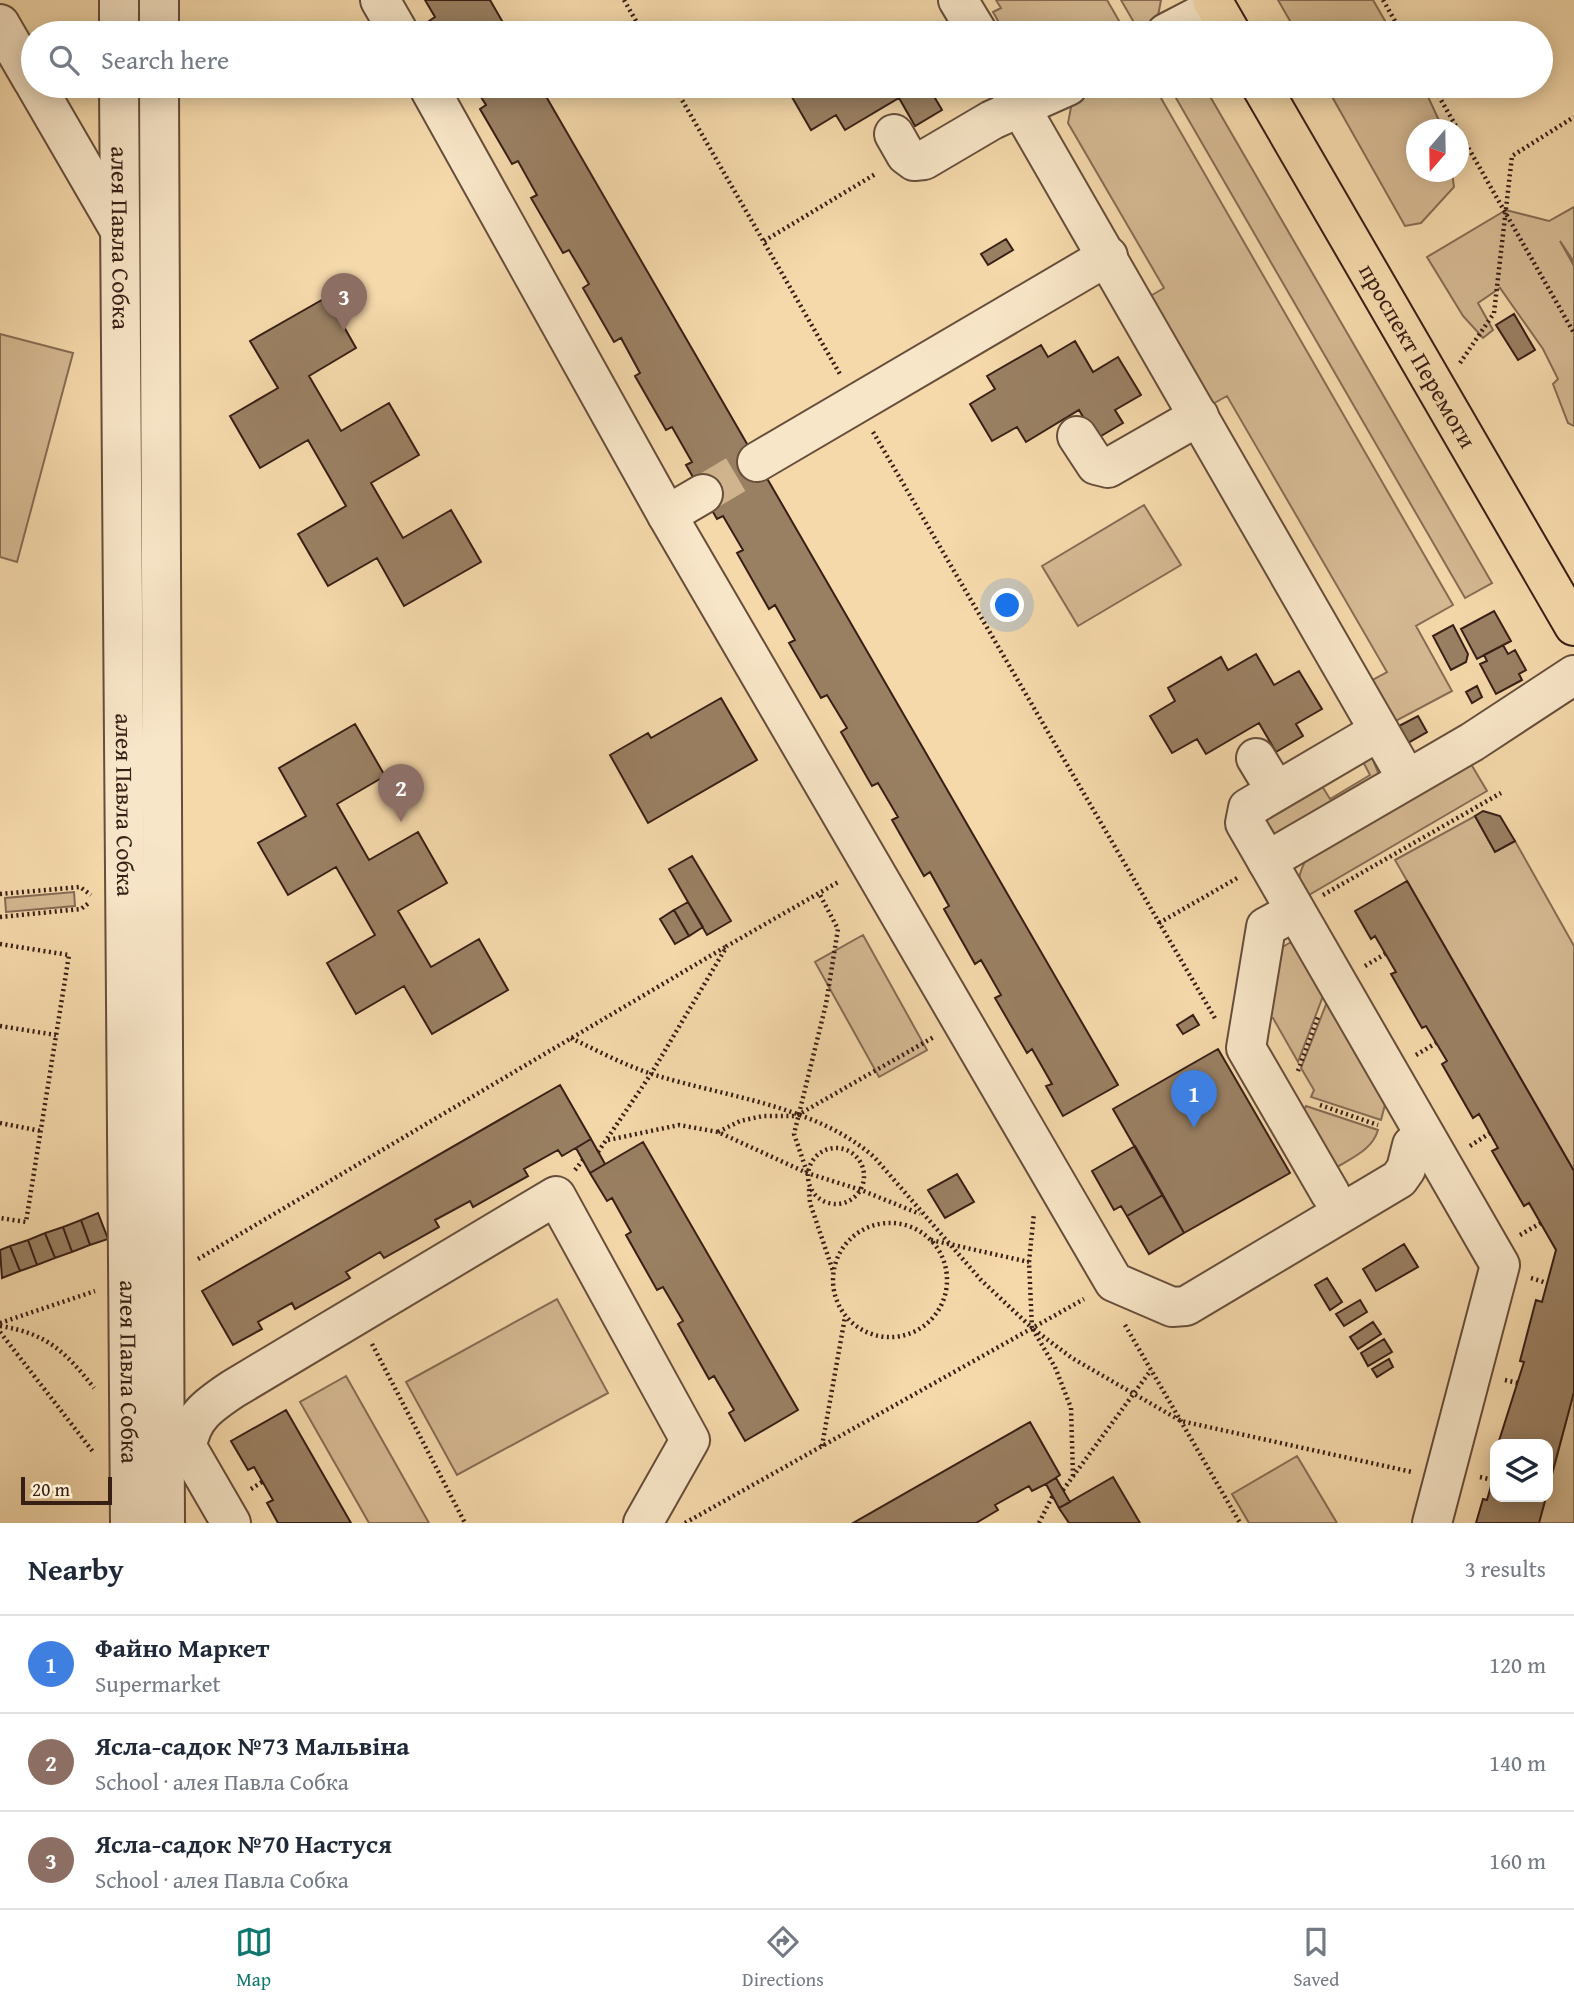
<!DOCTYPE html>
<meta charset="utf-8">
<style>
:root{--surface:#fff;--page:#f2f2f3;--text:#1f2937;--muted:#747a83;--line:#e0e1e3;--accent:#0f766e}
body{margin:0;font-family:"Gentium Book Plus",serif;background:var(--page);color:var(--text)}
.controls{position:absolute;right:21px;bottom:21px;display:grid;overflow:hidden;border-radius:14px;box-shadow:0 4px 18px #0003}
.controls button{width:63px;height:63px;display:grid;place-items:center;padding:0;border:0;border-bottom:2px solid var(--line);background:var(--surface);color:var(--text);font:35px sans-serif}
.compass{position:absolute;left:1406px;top:119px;width:63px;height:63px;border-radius:50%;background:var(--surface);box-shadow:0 4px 18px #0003;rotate:200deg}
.scale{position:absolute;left:21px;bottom:18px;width:91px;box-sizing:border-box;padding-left:7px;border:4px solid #381f16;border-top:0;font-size:19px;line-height:24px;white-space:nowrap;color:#381f16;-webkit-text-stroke:5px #f8e6c8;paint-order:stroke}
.you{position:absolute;left:1008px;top:606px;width:24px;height:24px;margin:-18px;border:5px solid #fff;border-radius:50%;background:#1a73e8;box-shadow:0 0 0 10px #1a73e833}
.badge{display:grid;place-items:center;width:46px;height:46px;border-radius:50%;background:var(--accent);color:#fff;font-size:23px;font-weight:700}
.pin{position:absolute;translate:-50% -58px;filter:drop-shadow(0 2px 4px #0008)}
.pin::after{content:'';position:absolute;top:37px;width:24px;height:21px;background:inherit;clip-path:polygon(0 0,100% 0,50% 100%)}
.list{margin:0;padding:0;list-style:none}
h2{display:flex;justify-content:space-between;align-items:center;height:91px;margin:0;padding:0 28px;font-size:30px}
h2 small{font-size:23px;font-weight:400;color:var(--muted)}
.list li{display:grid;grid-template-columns:46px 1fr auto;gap:21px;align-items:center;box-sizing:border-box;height:98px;padding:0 28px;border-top:2px solid var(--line)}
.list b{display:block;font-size:26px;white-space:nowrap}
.list p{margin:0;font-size:23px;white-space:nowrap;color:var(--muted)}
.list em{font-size:23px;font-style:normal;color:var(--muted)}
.icon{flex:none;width:38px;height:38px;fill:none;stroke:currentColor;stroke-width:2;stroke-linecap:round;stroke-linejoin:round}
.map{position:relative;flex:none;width:1574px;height:1523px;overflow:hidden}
.search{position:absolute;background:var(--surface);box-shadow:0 4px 18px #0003;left:21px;right:21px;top:21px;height:77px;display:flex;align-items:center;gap:18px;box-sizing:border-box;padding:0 24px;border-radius:38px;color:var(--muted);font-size:26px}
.sheet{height:385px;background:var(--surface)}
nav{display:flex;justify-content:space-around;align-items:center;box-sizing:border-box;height:98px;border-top:2px solid var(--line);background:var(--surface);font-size:19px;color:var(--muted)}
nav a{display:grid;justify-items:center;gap:4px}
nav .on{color:var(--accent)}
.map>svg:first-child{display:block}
</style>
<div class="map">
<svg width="1574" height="1523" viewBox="0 0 1574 1523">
<rect width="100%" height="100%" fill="#f5d9ab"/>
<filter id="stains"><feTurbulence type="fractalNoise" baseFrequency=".00286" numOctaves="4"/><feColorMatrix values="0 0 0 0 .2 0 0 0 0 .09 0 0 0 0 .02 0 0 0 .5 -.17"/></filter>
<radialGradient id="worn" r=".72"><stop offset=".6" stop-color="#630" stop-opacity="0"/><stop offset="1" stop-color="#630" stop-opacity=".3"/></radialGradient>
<!-- green -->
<path fill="#d5b992" stroke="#866c54" stroke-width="2" d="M996,0H1107L1126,33H1005L993,12L1001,8Z
M1121,0H1161L1158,16L1140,33Z
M1278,0H1373L1392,33H1297Z
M1097,86H1154L1453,605L1416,626L1452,691L1392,723L1369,682L1387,672L1227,396L1209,406L1147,298L1164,288L1068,123L1072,102Z
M1169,86H1204L1492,583L1465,598Z
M1326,86H1423L1443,129L1416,130V172H1452L1454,187L1421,223L1405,226Z
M1574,207V262L1560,241L1574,266V426L1568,423L1553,384L1558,379L1543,349L1500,288L1478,303L1493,330L1483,338L1463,316L1427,257L1506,210L1549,221Z
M0,334L73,353L17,562L0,557Z
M1144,505L1181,565L1078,626L1042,566Z
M1368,748L1380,777L1269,846L1263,829L1267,811L1317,778L1330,799L1370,775L1359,754Z
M1468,759L1487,791L1302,899C1296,883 1299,872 1307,858Z
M1475,816L1495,852L1515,841L1574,946V1171L1395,860Z
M74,892L75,906L6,912L5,898Z
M863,935L927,1050L879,1077L815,962Z
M1291,942L1323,996L1298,1062L1273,1018L1264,1015L1274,952Z
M1327,1002L1386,1101L1381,1120L1311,1097L1314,1090L1301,1068Z
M1306,1106L1378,1130C1372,1150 1353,1157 1336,1168L1302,1113Z
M557,1299L608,1393L457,1475L406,1382Z
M346,1376L429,1523H369L300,1402Z
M1574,1392V1523H1539Z
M1297,1456L1337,1523H1249L1232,1494Z"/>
<!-- building -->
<path fill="#9a8063" stroke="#381f16" stroke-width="2" d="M425,0H490L509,33H436L429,21L435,17Z
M474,86H540L1118,1085L1063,1116L1046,1086L1052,1084L1032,1049L1027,1053L995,998L1001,995L981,960L975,964L944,909L949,906L930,872L924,876L892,820L898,817L878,783L872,786L841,732L847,728L827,695L821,698L789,643L795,640L775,605L769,609L737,553L743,550L723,516L717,519L686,465L692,462L672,427L666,430L635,376L640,373L621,338L614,342L583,288L589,284L569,250L563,253L531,198L537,195L518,161L512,164L480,109L486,105Z
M800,86H955L935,98L942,110L915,126L899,98L845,130L836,115L811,130L789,92Z
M1006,239L1013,250L988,265L981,254Z
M327,297L356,348L309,376L341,431L389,403L419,455L371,483L403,538L451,510L481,562L404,606L377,558L328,586L298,534L346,506L308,440L260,468L230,416L278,388L250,341Z
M1514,314L1535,350L1518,360L1496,325Z
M1075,341L1093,372L1118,357L1141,395L1115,410L1123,423L1096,439L1079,410L1026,442L1017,427L992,441L970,404L995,389L987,376L1041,345L1048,357Z
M1494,611L1511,641L1477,659L1461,629Z
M1453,625L1468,654L1466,662L1451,670L1433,636Z
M1503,645L1508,654L1515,650L1526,670L1519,674L1522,680L1496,694L1480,664L1487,661L1484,655Z
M1256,654L1274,685L1299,671L1322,709L1296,724L1303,736L1276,752L1259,723L1206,754L1197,739L1172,753L1150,716L1175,701L1168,688L1221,657L1228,670Z
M1477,686L1482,697L1472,703L1466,692Z
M721,698L757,760L648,823L610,755L648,733L651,738Z
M1418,716L1427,732L1406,744L1397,727Z
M355,724L385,776L337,804L369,860L418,832L447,883L398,911L431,967L479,939L508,990L432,1034L404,986L356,1014L327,963L375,935L336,867L288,895L258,843L306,816L279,768Z
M1483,811L1500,816L1515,841L1495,852L1475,816Z
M692,856L731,921L707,935L669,869Z
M1407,881L1574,1171V1392L1548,1489V1444H1498L1524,1362L1520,1361L1536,1300L1542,1302L1556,1250L1529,1203L1524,1206L1492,1151L1498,1148L1479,1114L1473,1118L1442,1064L1447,1061L1426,1026L1422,1028L1391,974L1396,972L1375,936L1371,939L1355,911Z
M688,902L703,927L689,936L674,910Z
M674,910L689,936L675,944L660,919Z
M1193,1015L1199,1025L1183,1034L1177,1025Z
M1218,1049L1290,1173L1184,1233L1113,1109Z
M560,1085L591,1139L562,1156L558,1150L524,1169L528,1176L473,1207L470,1201L435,1220L439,1227L384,1258L380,1252L346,1272L350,1278L295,1309L292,1303L258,1322L262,1329L233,1345L202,1291Z
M591,1139L605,1164L590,1173L576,1148Z
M643,1142L798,1410L745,1441L729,1413L734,1410L714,1376L709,1379L678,1324L683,1321L663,1287L657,1290L626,1235L631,1232L612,1198L607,1201L590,1173Z
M1135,1146L1163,1195L1127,1216L1121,1206L1114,1210L1092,1171Z
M957,1174L974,1202L945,1218L928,1190Z
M1163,1195L1184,1233L1149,1254L1127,1216Z
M98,1213L108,1239L90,1245L81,1220Z
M81,1220L90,1245L72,1252L63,1227Z
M63,1227L72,1252L55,1258L45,1233Z
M45,1233L55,1258L37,1265L28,1240Z
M28,1240L37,1265L20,1271L10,1246Z
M1404,1244L1418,1267L1376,1291L1363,1269Z
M10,1246L20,1271L2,1278L0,1250Z
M1327,1278L1342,1302L1330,1310L1315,1285Z
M1360,1300L1367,1312L1344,1326L1336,1314Z
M1373,1322L1381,1334L1358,1349L1350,1337Z
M1384,1339L1392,1352L1368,1366L1361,1353Z
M1389,1359L1393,1367L1377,1377L1372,1369Z
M286,1410L351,1523H278L267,1503L273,1500L254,1467L248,1470L231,1441Z
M1030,1422L1060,1475L1046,1484L1032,1491L1029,1486L995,1505L998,1510L976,1523H853Z
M1495,1472V1497H1546L1539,1523H1476L1483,1499L1487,1500Z
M1113,1477L1140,1523H1069L1059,1508Z
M1056,1478L1070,1502L1059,1508L1046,1484Z"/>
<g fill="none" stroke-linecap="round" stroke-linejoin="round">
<!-- minor-tunnel -->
<path stroke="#cfb48d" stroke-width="38" stroke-dasharray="38 19" stroke-linecap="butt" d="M703,494L757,462"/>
<defs>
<g id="minor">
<path d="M119,0V33"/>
<path d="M159,0V33"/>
<path d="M380,0L399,33"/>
<path d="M958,0L978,33"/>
<path d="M0,24L33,81"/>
<path d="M1166,33L1216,7"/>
<path d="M36,86L119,229"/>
<path id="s1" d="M119,86L130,1523"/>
<path d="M159,86L165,1523"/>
<path d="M428,86L667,515L1114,1282L1172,1307L1186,1306L1399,1179L1406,1169L1412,1145"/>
<path d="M1008,86L1407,779"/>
<path d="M894,134L906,155L914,161L924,160L992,120L1068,86"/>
<path d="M1077,436L1096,465L1108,468L1199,416"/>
<path d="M757,462L1108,256"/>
<path d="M667,515L703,494"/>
<path d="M1256,758L1276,791"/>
<path d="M1267,861L1245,823L1248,808L1379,731"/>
<path d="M1295,911L1266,927L1246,1048L1330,1193"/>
<path d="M231,1523L187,1447C191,1417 209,1405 233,1389L556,1196L690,1440L643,1523"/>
<path d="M1432,1523L1500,1265L1267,861L1472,742L1574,675"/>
</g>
<g id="major">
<path d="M1212,0L1231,33"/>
<path id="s2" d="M1261,86L1574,626"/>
</g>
</defs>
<!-- minor casing -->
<use href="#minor" stroke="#674e3b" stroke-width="42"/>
<!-- major casing -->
<use href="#major" stroke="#381f16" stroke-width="42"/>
<!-- path -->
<path stroke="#381f16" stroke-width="4.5" stroke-dasharray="2 3.5" stroke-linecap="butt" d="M624,0L643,33
M1383,0L1402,33
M674,86L841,376
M1433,86L1574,333
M764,241L877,173
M1460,363L1494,313L1512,156L1574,117
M873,432L1216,1020
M0,894L80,887L91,895
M1323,895L1501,793
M0,917L81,909L90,902
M1159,923L1239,877
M0,944L69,955L26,1222L0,1218
M1365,966L1385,954
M0,1026L56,1035
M571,1038C598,1051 626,1066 655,1075C726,1097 818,1106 875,1158L981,1280L1032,1328L1029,1262L1034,1213
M1416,1055L1436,1043
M1298,1071L1318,1017
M1320,1105L1378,1125
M0,1123L41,1131
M718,1132L740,1121L763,1116H796L934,1037
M608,1140L679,1125L718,1132L807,1173L861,1190L920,1214
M1470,1146L1490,1133
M808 1176a28 28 0 1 1 56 0a28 28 0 1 1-56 0Z
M598,1152L651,1074L727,946L840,881
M575,1170L583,1160
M807,1172L794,1134L826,1004L838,929L819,893
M809,1189L810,1203L833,1271
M833 1280a57 57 0 1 1 114 0a57 57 0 1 1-114 0Z
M1520,1235L1541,1223
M931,1240L1029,1262
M198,1259L727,946
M1531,1278L1547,1283
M0,1323L95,1291
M1125,1325L1240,1523
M0,1326C46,1333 66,1352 94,1388
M0,1332L94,1453
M372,1344L465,1523
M1505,1380L1518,1383
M822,1446L845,1317
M1073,1476L1071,1408L1055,1367L1032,1328L1072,1358L1181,1421L1412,1472
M1480,1477L1493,1480
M251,1489L262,1482
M1063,1490L1151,1370
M685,1523L1084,1299
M1039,1523L1053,1495"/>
<!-- minor -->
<use href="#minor" stroke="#f8e6c8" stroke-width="38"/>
<!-- major -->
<use href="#major" stroke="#f5d9ab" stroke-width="38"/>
</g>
<g text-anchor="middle" stroke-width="7" stroke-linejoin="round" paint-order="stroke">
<!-- street labels -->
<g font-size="24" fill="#381f16" stroke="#f8e6c8">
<text dy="8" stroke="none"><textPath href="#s1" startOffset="152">алея Павла Собка</textPath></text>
<text dy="8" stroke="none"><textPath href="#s2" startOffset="312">проспект Перемоги</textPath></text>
<text dy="8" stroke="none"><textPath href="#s1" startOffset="719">алея Павла Собка</textPath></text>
<text dy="8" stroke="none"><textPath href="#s1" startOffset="1286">алея Павла Собка</textPath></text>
</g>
</g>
<rect width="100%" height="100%" filter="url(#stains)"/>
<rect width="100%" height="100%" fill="url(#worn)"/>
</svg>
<div class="controls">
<button><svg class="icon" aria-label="layers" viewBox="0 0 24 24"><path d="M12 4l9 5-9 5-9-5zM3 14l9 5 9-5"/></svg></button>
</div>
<svg class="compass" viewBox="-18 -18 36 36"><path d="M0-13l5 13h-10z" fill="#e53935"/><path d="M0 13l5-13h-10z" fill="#747a83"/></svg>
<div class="scale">20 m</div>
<div class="you"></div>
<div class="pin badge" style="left:1194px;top:1128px;background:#3f7fe0">1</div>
<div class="pin badge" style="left:401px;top:822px;background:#8d6e63">2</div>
<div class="pin badge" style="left:344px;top:331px;background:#8d6e63">3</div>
<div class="search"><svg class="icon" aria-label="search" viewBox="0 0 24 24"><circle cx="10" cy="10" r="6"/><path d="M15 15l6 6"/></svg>Search here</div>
</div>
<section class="sheet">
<h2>Nearby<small>3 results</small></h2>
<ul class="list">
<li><span class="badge" style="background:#3f7fe0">1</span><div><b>Файно Маркет</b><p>Supermarket</p></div><em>120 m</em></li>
<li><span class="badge" style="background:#8d6e63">2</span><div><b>Ясла-садок №73 Мальвіна</b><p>School · алея Павла Собка</p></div><em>140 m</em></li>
<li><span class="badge" style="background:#8d6e63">3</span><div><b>Ясла-садок №70 Настуся</b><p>School · алея Павла Собка</p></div><em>160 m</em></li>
</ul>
</section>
<nav>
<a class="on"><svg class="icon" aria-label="map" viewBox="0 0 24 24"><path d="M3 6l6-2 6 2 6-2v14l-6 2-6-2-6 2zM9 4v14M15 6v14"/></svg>Map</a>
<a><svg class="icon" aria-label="directions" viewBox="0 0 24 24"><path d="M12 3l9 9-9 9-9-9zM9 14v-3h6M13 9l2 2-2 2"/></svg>Directions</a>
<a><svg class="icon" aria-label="saved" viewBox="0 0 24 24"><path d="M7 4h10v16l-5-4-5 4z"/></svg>Saved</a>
</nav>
